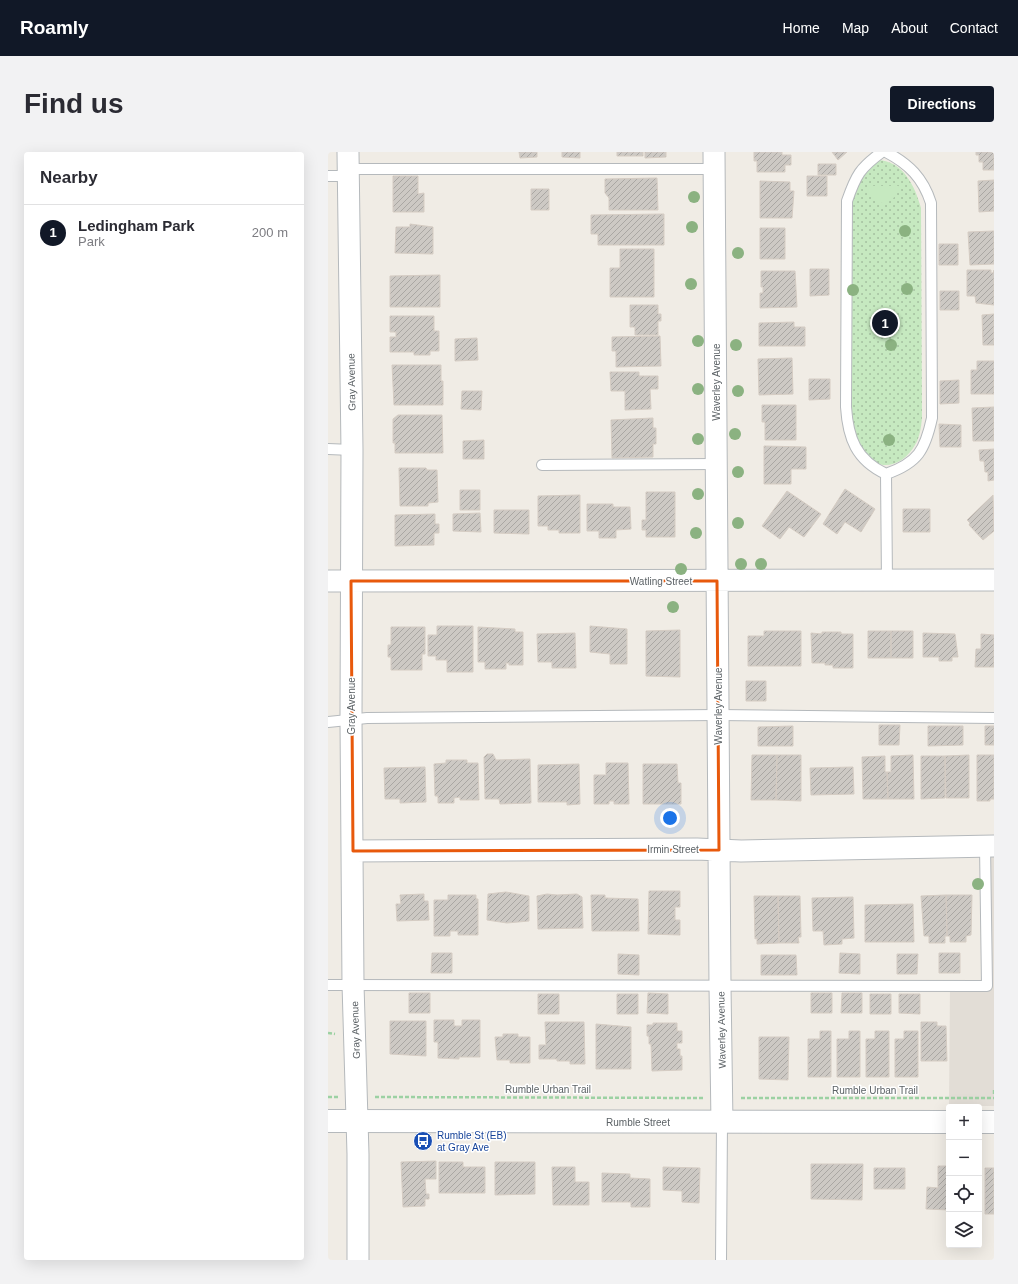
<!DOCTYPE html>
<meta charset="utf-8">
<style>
:root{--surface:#fff;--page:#f2f2f3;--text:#2b2b33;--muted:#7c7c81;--line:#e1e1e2;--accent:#111827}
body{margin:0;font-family:Helvetica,sans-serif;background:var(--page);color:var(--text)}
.controls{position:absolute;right:12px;bottom:12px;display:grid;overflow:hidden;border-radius:4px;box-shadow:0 4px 16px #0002}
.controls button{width:36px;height:36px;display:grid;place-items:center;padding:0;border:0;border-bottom:1px solid var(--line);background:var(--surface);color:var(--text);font:20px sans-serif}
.you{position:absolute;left:342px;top:666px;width:14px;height:14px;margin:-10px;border:3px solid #fff;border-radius:50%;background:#1a73e8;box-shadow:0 0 0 6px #1a73e833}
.badge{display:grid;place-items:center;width:26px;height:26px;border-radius:50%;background:var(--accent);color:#fff;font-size:13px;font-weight:700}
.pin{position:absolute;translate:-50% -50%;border:2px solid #fff;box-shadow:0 1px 4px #0006}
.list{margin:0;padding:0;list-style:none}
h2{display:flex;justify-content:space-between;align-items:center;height:52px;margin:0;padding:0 16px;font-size:17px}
h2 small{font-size:13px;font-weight:400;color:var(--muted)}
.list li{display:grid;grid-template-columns:26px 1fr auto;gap:12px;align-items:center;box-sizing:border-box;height:56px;padding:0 16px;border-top:1px solid var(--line)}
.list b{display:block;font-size:15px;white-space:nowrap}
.list p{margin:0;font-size:13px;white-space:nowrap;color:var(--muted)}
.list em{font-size:13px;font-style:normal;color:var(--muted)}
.icon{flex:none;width:22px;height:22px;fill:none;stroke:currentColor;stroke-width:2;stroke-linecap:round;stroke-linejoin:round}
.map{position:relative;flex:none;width:666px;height:1108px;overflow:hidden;border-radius:4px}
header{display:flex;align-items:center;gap:24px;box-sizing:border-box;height:56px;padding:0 20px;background:var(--accent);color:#fff}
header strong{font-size:19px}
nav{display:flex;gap:22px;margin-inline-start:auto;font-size:14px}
.intro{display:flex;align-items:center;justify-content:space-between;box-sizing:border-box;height:96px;padding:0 24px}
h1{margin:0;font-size:28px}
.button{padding:10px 18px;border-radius:4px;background:var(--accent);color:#fff;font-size:14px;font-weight:700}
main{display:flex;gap:24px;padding:0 24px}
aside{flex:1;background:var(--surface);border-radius:4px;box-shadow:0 4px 16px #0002}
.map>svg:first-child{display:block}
</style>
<header>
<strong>Roamly</strong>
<nav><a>Home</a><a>Map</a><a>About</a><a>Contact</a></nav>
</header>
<div class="intro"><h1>Find us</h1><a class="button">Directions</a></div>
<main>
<aside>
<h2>Nearby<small></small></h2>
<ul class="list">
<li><span class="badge">1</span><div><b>Ledingham Park</b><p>Park</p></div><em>200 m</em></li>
</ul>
</aside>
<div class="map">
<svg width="666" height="1108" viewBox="0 0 666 1108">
<defs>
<pattern id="park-dots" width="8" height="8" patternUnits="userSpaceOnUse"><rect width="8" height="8" fill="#c6e9c0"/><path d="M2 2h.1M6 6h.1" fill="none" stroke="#a4c0a0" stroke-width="1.8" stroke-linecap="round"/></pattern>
<pattern id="building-hatch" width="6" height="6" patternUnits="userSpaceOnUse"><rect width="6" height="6" fill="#cdc9c4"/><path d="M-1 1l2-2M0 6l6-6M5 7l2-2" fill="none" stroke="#aaa7a3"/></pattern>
</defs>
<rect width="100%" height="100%" fill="#f0ece5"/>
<!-- education -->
<path fill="#e2ddd6" d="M666,702V954H621L622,834H659L657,703Z"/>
<!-- park -->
<path fill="url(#park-dots)" d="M550,8C575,9 587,34 593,56L594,266C593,275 592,285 587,293C577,311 556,321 539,305C528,295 525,279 521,266L522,55C527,33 534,23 550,8Z"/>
<!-- pitch -->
<path fill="#c6e9c0" d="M539,34H571C568,56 541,57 539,34Z"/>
<!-- building -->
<path fill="url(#building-hatch)" stroke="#d5ccc3" d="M191,0H209V5L192,6Z
M234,0H252V6L234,5Z
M289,0H315V4H289Z
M317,0H338V5L317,6Z
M426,0H454V3H463V13H457V20H429V9H426Z
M504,0H519L510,8Z
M648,0H666V18H655V10H651V3H648Z
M490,12H508V23H490Z
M65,24H90V42L96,41V60H65Z
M479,24H499V44H479Z
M329,26L330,58H281V46L277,41V27Z
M666,28V59L651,60L650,29Z
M432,29L462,30V39H466L464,66H432Z
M203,37H221V58H203Z
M336,62V93H270V82H263V63Z
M82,72L105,75V102L67,101L68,75H82Z
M432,76H457V107H432Z
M666,79V112L642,113L640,80Z
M611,92H630V113H611Z
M292,97H326V145H282V116H292Z
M482,117H501V143L482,144Z
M639,118H663V121H665L666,118V153L648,151L647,144H639Z
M433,119H467L469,155L432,156V141H435V135H433Z
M112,123V155H62V124Z
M612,139H631V158H612Z
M302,153H330V162H333V169H330V183H307V175H302Z
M666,162V193H655L654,163Z
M62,164H106V179H111V199H102V203H86V200H62V185H68V180H62Z
M466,170V175H477V194H431V171Z
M332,184L333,214L288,215V199H284V185Z
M149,186L150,208L127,209V187Z
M464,206L465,242L431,243L430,207Z
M649,209H666V242H643V218H649Z
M64,213H113V229H115V253H66Z
M282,220H311V224H330V237H322L323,257L297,258V239H283Z
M481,227H502V247L481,248Z
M631,228V251L612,252V229Z
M134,239H154L153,258L133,257Z
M434,253H468V288H437V270H434Z
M666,255V289H645L644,256Z
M70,263H114L115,301H67V291H65V267Z
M325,266V276H328V292H325V305L284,306L283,268Z
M611,272L633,273V295H612Z
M156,288V307H135V289Z
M436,294L478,295V317H463V332H436Z
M666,297V328L660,329V320H657L656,309H652L651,298Z
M71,316H98L99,318H109L110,350L100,351V354H72Z
M517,337L547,357L533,380L517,370L509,382L495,372Z
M132,338H152V358H132Z
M459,339L493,362L476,385L461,375L452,387L434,374Z
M318,340H347V385H318V378H314V368H318Z
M252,343V381H231V378H220V374H210V344Z
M665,343L666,379L655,388L641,373L642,371L639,368Z
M259,352H285V355H302L303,377L288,378V386H271V379H259Z
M575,357H602V380H575Z
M166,358H201V382L166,381Z
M152,361L153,380L125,379V362Z
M107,362V372H111V381H106V393L67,394V363Z
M109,474H145V520H119V508H108V504H100V483H109Z
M262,474L299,477V512H282V502L262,500Z
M63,475H97V502H94V518H63V505H60V493H63Z
M150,475L187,477V480H195V513H181V511H178V517H157V510H150Z
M352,478V525L318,524V479Z
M436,479H473V514H420V484H436Z
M540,479H563V506H540Z
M563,479H585V506H563Z
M494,480H513V482H525V516H505V513H497V511H484L483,481L494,482Z
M247,481L248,516H224V510H210L209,482Z
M595,481L627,482L630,505H624V509H611V505H595Z
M653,482L666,483V515H647L648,497H653Z
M418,529H438V549H418Z
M551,573H572L571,593H551Z
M465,574V594H430V575Z
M600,574H635V593L600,594Z
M657,574H666V593H657Z
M159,602H165L168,608L202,607L203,651L172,652L171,647H157L156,605Z
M424,603H449L448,648H423Z
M449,603H473V649L448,648Z
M585,603L586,647H560L559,620H563V604Z
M641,603V646H618L617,604Z
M649,603H666V647H662V649H649Z
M557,604V620H559L560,647H535L534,605Z
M593,604H617V646L593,647Z
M118,608H139V611H150L151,648H132V645L126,646V651H110V644H107L106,612L118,611Z
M278,611H300L301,652H286V649H281V652H266V623H278Z
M251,612L252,652L239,653V650H210V613Z
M315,612H349L350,631H353V652H315Z
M97,615L98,650L72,651V647H57L56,616Z
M525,615L526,642L483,643L482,616Z
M321,739H352V755H347V768H352V783L320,782Z
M178,740L201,744V769L179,771L159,768L160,742Z
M96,742V749H100L101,768L69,769L68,752H73L72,743Z
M219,742L229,743L249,742L254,745L255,776L210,777L209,744Z
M120,743H148V747H150V783H130V779H122V784H106V748H120Z
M263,743H277V746L310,747L311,779H264Z
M618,743L619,784H617V791H601V784H596L593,744Z
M618,743H644L643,783L638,784V790H622V784H619Z
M426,744H450L451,791L429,792V786L427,787Z
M450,744H472L473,785H470L471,791H451Z
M525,745L526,786L514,787V792L496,793L495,779H485L484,746Z
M585,752L586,790H537V753Z
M104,801H124V821H103Z
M512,801L532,802V822L511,821Z
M611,801H632V821H611Z
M290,802L311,803V823L290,822Z
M569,802H590L589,822H569Z
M433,803H468L469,823H433Z
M81,841H102V861H81Z
M320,841L340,842V862L319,861Z
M483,841H504V861H483Z
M514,841H534V861H513Z
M210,842H231V862H210Z
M289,842H310V862H289Z
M542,842H563V862H542Z
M571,842H592V862L571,861Z
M106,868H126V874H134V868H152V905H131V907L110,906V890H106Z
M62,869H98V904L62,902Z
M217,870H256L257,912H242V909H229V907H211V893H218Z
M593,870H609V874H618L619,909H593Z
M325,871H349V879H354V891H349V897H352V904H354V918L324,919L323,892H321V884H319V873H325Z
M268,872L303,875V917H268Z
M492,879H503V925H480V887H492Z
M521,879H532V925H509V887H521Z
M547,879H561V925H538V887H547Z
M576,879H590V925H567V887H576Z
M175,882H190V885H202V911H182V908H169L167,885H175Z
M431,885H461L460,928L431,927Z
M108,1009V1027H97L98,1042H101V1047H97V1054L75,1055L73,1010Z
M111,1010H135V1015H157V1041H111Z
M167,1010H207V1042L167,1043Z
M483,1012H535L534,1048L483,1047Z
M610,1014H621V1058L598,1057L599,1035L610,1036Z
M224,1015H247V1030H261V1053H225Z
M335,1015L372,1016L371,1051L354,1050V1039L335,1038Z
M546,1016H577V1037H546Z
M657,1016H666V1062H657Z
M274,1021L302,1022V1026L322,1027V1055H303V1050H274Z"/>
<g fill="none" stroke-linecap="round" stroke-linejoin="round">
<defs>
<path id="service" d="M554,0C532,16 528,23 519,49L518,255C520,286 528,308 558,322
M558,0C581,12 595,26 603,51L604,266C597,298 590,311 558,322L559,429
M21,17H387
M0,24H21
M0,297L24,298
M214,313L389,312
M0,570L39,566L390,563L666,566
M0,833L659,834L657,694
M393,1108L394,971"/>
<path id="minor" d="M20,0L24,298L23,568L25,832L30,1002V1108
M386,0L392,834L394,971
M0,429L666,428
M25,699L369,697L413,699L666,694"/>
<path id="tertiary" d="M0,969L621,970
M651,970H666"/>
</defs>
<!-- service casing -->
<use href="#service" stroke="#b5b9bc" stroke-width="12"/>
<!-- minor casing -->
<use href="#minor" stroke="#b5b9bc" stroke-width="23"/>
<!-- tertiary casing -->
<use href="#tertiary" stroke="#b5b9bc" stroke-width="24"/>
<!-- path -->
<path stroke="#9cd1a3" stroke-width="2.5" stroke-dasharray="4 2" stroke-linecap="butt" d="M0,881L7,882
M666,938V944
M0,945H10
M47,945L376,946
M413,946H666"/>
<!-- service -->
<use href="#service" stroke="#fff" stroke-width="10"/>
<!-- minor -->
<use href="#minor" stroke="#fff" stroke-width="21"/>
<!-- tertiary -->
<use href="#tertiary" stroke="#fff" stroke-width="22"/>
</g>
<!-- trees -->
<g fill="#8bb281">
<circle cx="366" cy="45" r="6"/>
<circle cx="364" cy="75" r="6"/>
<circle cx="577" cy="79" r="6"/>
<circle cx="410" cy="101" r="6"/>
<circle cx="363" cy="132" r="6"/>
<circle cx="579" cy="137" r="6"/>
<circle cx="525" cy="138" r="6"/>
<circle cx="370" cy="189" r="6"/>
<circle cx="408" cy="193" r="6"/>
<circle cx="563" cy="193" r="6"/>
<circle cx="370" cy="237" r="6"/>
<circle cx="410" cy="239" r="6"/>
<circle cx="407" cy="282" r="6"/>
<circle cx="370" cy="287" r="6"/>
<circle cx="561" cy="288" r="6"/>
<circle cx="410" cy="320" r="6"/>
<circle cx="370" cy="342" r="6"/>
<circle cx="410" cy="371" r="6"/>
<circle cx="368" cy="381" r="6"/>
<circle cx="413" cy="412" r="6"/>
<circle cx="433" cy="412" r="6"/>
<circle cx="353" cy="417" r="6"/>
<circle cx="345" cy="455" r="6"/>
<circle cx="650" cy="732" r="6"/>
</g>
<!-- marked area -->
<path fill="none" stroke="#e8590c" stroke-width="3" stroke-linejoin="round" d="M23,429H389L391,698L25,699Z"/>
<!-- icons -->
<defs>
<symbol id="bus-disc" viewBox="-11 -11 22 22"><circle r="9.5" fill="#1a4fb4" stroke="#fff"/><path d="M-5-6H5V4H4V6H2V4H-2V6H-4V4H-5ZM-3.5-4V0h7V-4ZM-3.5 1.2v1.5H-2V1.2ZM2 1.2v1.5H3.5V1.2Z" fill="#fff"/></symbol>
</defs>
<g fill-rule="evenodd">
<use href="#bus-disc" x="84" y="978" width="22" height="22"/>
</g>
<g text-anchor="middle" stroke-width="3" stroke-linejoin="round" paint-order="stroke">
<!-- street labels -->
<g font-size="10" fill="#5c6266" stroke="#fff">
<text transform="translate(23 230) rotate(-91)" y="4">Gray Avenue</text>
<text transform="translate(388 230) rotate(-90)" y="4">Waverley Avenue</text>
<text x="333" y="433">Watling Street</text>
<text transform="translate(23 554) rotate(-90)" y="4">Gray Avenue</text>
<text transform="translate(390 554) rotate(-90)" y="4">Waverley Avenue</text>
<text x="345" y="701">Irmin Street</text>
<text transform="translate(27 878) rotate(-92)" y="4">Gray Avenue</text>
<text transform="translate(393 878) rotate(-91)" y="4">Waverley Avenue</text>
<text x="220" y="941">Rumble Urban Trail</text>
<text x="547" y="942">Rumble Urban Trail</text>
<text x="310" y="974">Rumble Street</text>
</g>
<!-- transit labels -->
<g font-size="10" fill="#164399" stroke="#fff" text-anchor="start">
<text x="109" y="987">Rumble St (EB)<tspan x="109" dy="12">at Gray Ave</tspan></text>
</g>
</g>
</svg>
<div class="controls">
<button>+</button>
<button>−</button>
<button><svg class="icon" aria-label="locate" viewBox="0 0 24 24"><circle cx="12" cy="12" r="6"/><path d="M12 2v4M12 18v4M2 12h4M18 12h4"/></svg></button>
<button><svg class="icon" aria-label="layers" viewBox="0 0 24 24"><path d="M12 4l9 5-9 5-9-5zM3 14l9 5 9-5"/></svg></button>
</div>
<div class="you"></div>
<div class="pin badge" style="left:557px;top:171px">1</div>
</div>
</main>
